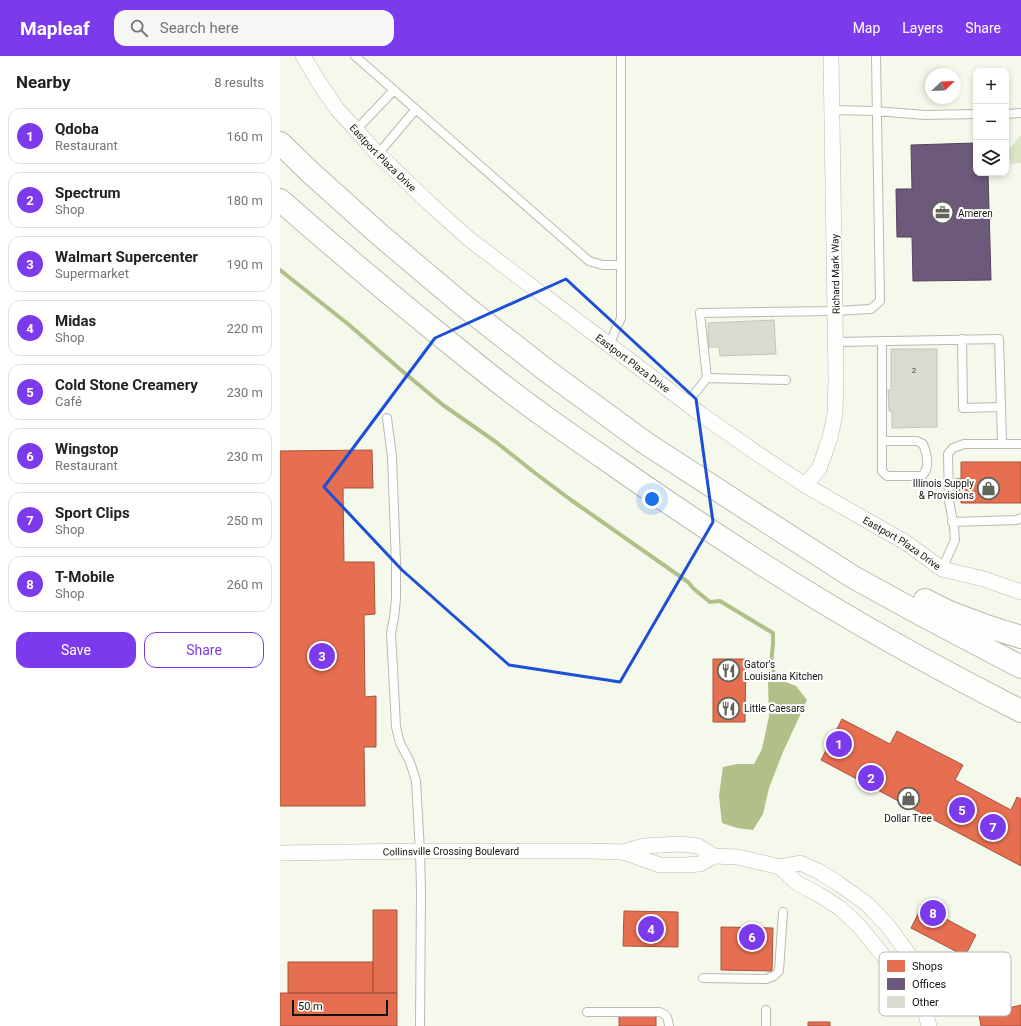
<!DOCTYPE html>
<meta charset="utf-8">
<style>
:root{--surface:#fff;--page:#f6f6f6;--text:#202124;--muted:#757577;--line:#e0e0e0;--accent:#7c3aed}
body{margin:0;font-family:Roboto,sans-serif;background:var(--page);color:var(--text)}
.controls{position:absolute;right:12px;top:12px;display:grid;overflow:hidden;border-radius:8px;box-shadow:0 2px 6px #0003}
.controls button{width:36px;height:36px;display:grid;place-items:center;padding:0;border:0;border-bottom:1px solid var(--line);background:var(--surface);color:var(--text);font:20px sans-serif}
.compass{position:absolute;left:645px;top:12px;width:36px;height:36px;border-radius:50%;background:var(--surface);box-shadow:0 2px 6px #0003;rotate:67deg}
.scale{position:absolute;left:12px;bottom:10px;width:96px;box-sizing:border-box;padding-left:4px;border:2px solid #12140c;border-top:0;font-size:11px;line-height:14px;white-space:nowrap;color:#12140c;-webkit-text-stroke:3px #fff;paint-order:stroke}
.you{position:absolute;left:372px;top:443px;width:14px;height:14px;margin:-10px;border:3px solid #fff;border-radius:50%;background:#1a73e8;box-shadow:0 0 0 6px #1a73e833}
.badge{display:grid;place-items:center;width:26px;height:26px;border-radius:50%;background:var(--accent);color:#fff;font-size:13px;font-weight:700}
.pin{position:absolute;translate:-50% -50%;border:2px solid #fff;box-shadow:0 1px 4px #0006}
.list{margin:0;padding:0;list-style:none}
h2{display:flex;justify-content:space-between;align-items:center;height:52px;margin:0;padding:0 16px;font-size:17px}
h2 small{font-size:13px;font-weight:400;color:var(--muted)}
.list li{display:grid;grid-template-columns:26px 1fr auto;gap:12px;align-items:center;box-sizing:border-box;height:56px;margin:0 8px 8px;padding:0 8px;border:1px solid var(--line);border-radius:12px}
.list b{display:block;font-size:15px;white-space:nowrap}
.list p{margin:0;font-size:13px;white-space:nowrap;color:var(--muted)}
.list em{font-size:13px;font-style:normal;color:var(--muted)}
.actions{display:flex;gap:8px;padding:12px 16px}
.actions a{flex:1;padding:9px 0;border:1px solid var(--accent);border-radius:12px;text-align:center;font-size:14px;color:var(--accent)}
.actions .main{background:var(--accent);color:#fff}
.icon{flex:none;width:22px;height:22px;fill:none;stroke:currentColor;stroke-width:2;stroke-linecap:round;stroke-linejoin:round}
.map{position:relative;flex:none;width:741px;height:970px;overflow:hidden}
header{display:flex;align-items:center;gap:24px;box-sizing:border-box;height:56px;padding:0 20px;background:var(--accent);color:#fff}
header strong{font-size:19px}
nav{display:flex;gap:22px;margin-inline-start:auto;font-size:14px}
.search{width:280px;height:36px;background:var(--page);display:flex;align-items:center;gap:10px;box-sizing:border-box;padding:0 14px;border-radius:12px;color:var(--muted);font-size:15px}
main{display:flex}
aside{flex:1;background:var(--surface)}
.map>svg:first-child{display:block}
</style>
<header>
<strong>Mapleaf</strong>
<div class="search"><svg class="icon" aria-label="search" viewBox="0 0 24 24"><circle cx="10" cy="10" r="6"/><path d="M15 15l6 6"/></svg>Search here</div>
<nav><a>Map</a><a>Layers</a><a>Share</a></nav>
</header>
<main>
<aside>
<h2>Nearby<small>8 results</small></h2>
<ul class="list">
<li><span class="badge">1</span><div><b>Qdoba</b><p>Restaurant</p></div><em>160 m</em></li>
<li><span class="badge">2</span><div><b>Spectrum</b><p>Shop</p></div><em>180 m</em></li>
<li><span class="badge">3</span><div><b>Walmart Supercenter</b><p>Supermarket</p></div><em>190 m</em></li>
<li><span class="badge">4</span><div><b>Midas</b><p>Shop</p></div><em>220 m</em></li>
<li><span class="badge">5</span><div><b>Cold Stone Creamery</b><p>Café</p></div><em>230 m</em></li>
<li><span class="badge">6</span><div><b>Wingstop</b><p>Restaurant</p></div><em>230 m</em></li>
<li><span class="badge">7</span><div><b>Sport Clips</b><p>Shop</p></div><em>250 m</em></li>
<li><span class="badge">8</span><div><b>T-Mobile</b><p>Shop</p></div><em>260 m</em></li>
</ul>
<div class="actions"><a class="main">Save</a><a>Share</a></div>
</aside>
<div class="map">
<svg width="741" height="970" viewBox="0 0 741 970">
<rect width="100%" height="100%" fill="#f5f9ec"/>
<!-- green -->
<path fill="#dde5c7" d="M741,79V107L730,108L729,93Z"/>
<!-- water -->
<path fill="#b2bf89" d="M495,622L516,630L527,644L503,696L489,732L483,758L473,774L457,772L442,767L439,740L443,711L457,708H474L482,693L489,660L488,626Z"/>
<!-- shops -->
<path fill="#e76f51" stroke="#a7543c" d="M92,394L93,432H63L64,506H94L95,558L84,559L85,641L96,640V691H84L85,750H0V395Z
M681,406H741V447H681V439H675V423H681Z
M433,603H466L465,666H433Z
M562,663L610,688L617,675L683,709L675,724L731,754L737,741L741,743V810L541,704Z
M642,850L696,879L685,900L631,872Z
M93,854H117V937H93Z
M344,855L398,856V891L343,890Z
M441,871L493,872L492,915L441,914Z
M8,906H93V937H8Z
M0,937H117V970H0Z
M741,949V970H701L699,959Z
M339,960H376V970H339Z
M528,966H550V970H528Z"/>
<!-- offices -->
<path fill="#6d597a" stroke="#524459" d="M696,87V117H708L711,224L633,225L632,181H617L616,133H632L631,89Z"/>
<g fill="none" stroke-linecap="round" stroke-linejoin="round">
<!-- stream -->
<path stroke="#b2bf89" stroke-width="4" d="M0,214L68,268L121,314L163,349L216,386L255,417L291,444L408,526L414,533L430,546L440,545L493,577V588L491,607L495,622"/>
</g>
<!-- building -->
<path fill="#d8dbd0" stroke="#c2c5bc" d="M494,264L496,298L440,300L439,291H429L428,267Z
M611,293H657V371L612,372V355H609L608,334H611Z"/>
<g fill="none" stroke-linecap="round" stroke-linejoin="round">
<defs>
<path id="lane" d="M75,0L309,205L323,209H341
M552,54L596,55L645,59L696,58
M726,58L741,57
M76,74L114,34
M98,98L136,53
M602,285V415L607,420H642C650,412 647,398 643,388L637,385H602
M556,286L719,283L721,351L683,352L682,283
M329,289L341,262V0
M427,322L420,257L555,255L591,253L600,245L596,0
M407,347L427,322L506,324
M721,351L722,388
M107,362L112,401L116,507V543L114,562L111,577L115,651L116,671L120,687L130,706L136,725L140,795L141,835L140,970
M672,466L737,464L741,462
M662,513L675,484L674,471L669,445L668,398L673,392L684,388H741
M423,922L486,923L494,920L499,915L503,856
M486,954V970
M307,956H379C387,958 388,962 389,970"/>
<g id="street">
<path id="s1" d="M23,0L38,25L57,53L69,66L95,95L149,147L189,183L259,236L422,359L481,400L525,429L558,448L625,486L662,513L704,523L741,536"/>
<path d="M525,429L539,413L550,382L555,358L556,322L551,0"/>
<path d="M343,796L380,809H404L420,808L434,800"/>
<path id="s2" d="M0,797L140,795H309L343,796L364,790L400,788L418,790L434,800L458,801L500,811L520,807L538,815L559,828L587,848L608,870L632,903L634,925L643,947L649,970"/>
<path d="M500,811L517,827L538,838L560,852L580,871L613,912L634,925"/>
</g>
<path id="highway" d="M0,87L30,116L100,179L183,249L267,315L364,386L464,451L573,521L644,560L741,611
M0,144C66,202 133,258 202,313C244,347 289,378 334,409C401,456 469,501 538,543C604,583 672,620 741,655
M645,544L669,556L709,571L741,581"/>
</defs>
<!-- lane casing -->
<use href="#lane" stroke="#b8bbb2" stroke-width="10"/>
<!-- street casing -->
<use href="#street" stroke="#b8bbb2" stroke-width="16"/>
<!-- highway casing -->
<use href="#highway" stroke="#b8bbb2" stroke-width="24"/>
<!-- lane -->
<use href="#lane" stroke="#fefefc" stroke-width="8"/>
<!-- street -->
<use href="#street" stroke="#fefefc" stroke-width="15"/>
<!-- highway -->
<use href="#highway" stroke="#fefefc" stroke-width="22"/>
</g>
<!-- marked area -->
<path fill="none" stroke="#1d4ed8" stroke-width="3" stroke-linejoin="round" d="M286,223L416,343L433,466L340,626L229,609L122,514L44,431L155,282Z"/>
<!-- icons -->
<defs>
<symbol id="office-ring" viewBox="-11 -11 22 22"><circle r="9.5" fill="#fff" stroke="#61645a" stroke-width="1.5"/><path d="M-6-3h4V-5.5h4V-3h4V5H-6ZM-1-4.5V-3h2v-1.5ZM-6 0V1H6V0Z" fill="#61645a"/></symbol>
<symbol id="shop-ring" viewBox="-11 -11 22 22"><circle r="9.5" fill="#fff" stroke="#61645a" stroke-width="1.5"/><path d="M-5-2.5h2.3a2.7 3.5 0 0 1 5.4 0H5L5.5 6h-11ZM-1.5-2.5h3a1.5 2.3 0 0 0-3 0Z" fill="#61645a"/></symbol>
<symbol id="restaurant-ring" viewBox="-11 -11 22 22"><circle r="9.5" fill="#fff" stroke="#61645a" stroke-width="1.5"/><path d="M-5-6h1v4h1v-4h1v4h1v-4h1v5L-1.5 .5V6h-2V.5L-5-1ZM5-6V6H3V1.5H1.5Q1.5-4 5-6Z" fill="#61645a"/></symbol>
</defs>
<g fill-rule="evenodd">
<use href="#office-ring" x="650" y="144" width="25" height="25"/>
<use href="#shop-ring" x="696" y="420" width="25" height="25"/>
<use href="#restaurant-ring" x="436" y="602" width="25" height="25"/>
<use href="#restaurant-ring" x="436" y="640" width="25" height="25"/>
<use href="#shop-ring" x="616" y="730" width="25" height="25"/>
</g>
<g text-anchor="middle" stroke-width="4" stroke-linejoin="round" paint-order="stroke">
<!-- number labels -->
<g font-size="8" fill="#44463d">
<text x="634" y="317">2</text>
</g>
<!-- street labels -->
<g font-size="10" fill="#12140c" stroke="#fff">
<text dy="4" stroke="none"><textPath href="#s1" startOffset="130">Eastport Plaza Drive</textPath></text>
<text transform="translate(555 218) rotate(-91)" y="4">Richard Mark Way</text>
<text dy="4" stroke="none"><textPath href="#s1" startOffset="454">Eastport Plaza Drive</textPath></text>
<text dy="4" stroke="none"><textPath href="#s1" startOffset="778">Eastport Plaza Drive</textPath></text>
<text dy="4" stroke="none"><textPath href="#s2" startOffset="171">Collinsville Crossing Boulevard</textPath></text>
</g>
<!-- poi labels -->
<g font-size="10" fill="#12140c" stroke="#fff" text-anchor="start">
<text x="678" y="161">Ameren</text>
<text x="694" y="431" text-anchor="end">Illinois Supply<tspan x="694" dy="12">&amp; Provisions</tspan></text>
<text x="464" y="612">Gator's<tspan x="464" dy="12">Louisiana Kitchen</tspan></text>
<text x="464" y="656">Little Caesars</text>
<text x="628" y="766" text-anchor="middle">Dollar Tree</text>
</g>
</g>
<!-- legend -->
<rect x="599" y="896" width="132" height="64" rx="6" fill="#fff" stroke="#b8b8b6" stroke-width="1"/>
<rect x="607" y="904" width="18" height="12" fill="#e76f51"/>
<rect x="607" y="922" width="18" height="12" fill="#6d597a"/>
<rect x="607" y="940" width="18" height="12" fill="#d8dbd0"/>
<g font-size="11" fill="#12140c">
<text x="632" y="914">Shops</text>
<text x="632" y="932">Offices</text>
<text x="632" y="950">Other</text>
</g>
</svg>
<div class="controls">
<button>+</button>
<button>−</button>
<button><svg class="icon" aria-label="layers" viewBox="0 0 24 24"><path d="M12 4l9 5-9 5-9-5zM3 14l9 5 9-5"/></svg></button>
</div>
<svg class="compass" viewBox="-18 -18 36 36"><path d="M0-13l5 13h-10z" fill="#e53935"/><path d="M0 13l5-13h-10z" fill="#757577"/></svg>
<div class="scale">50 m</div>
<div class="you"></div>
<div class="pin badge" style="left:559px;top:688px">1</div>
<div class="pin badge" style="left:591px;top:722px">2</div>
<div class="pin badge" style="left:42px;top:600px">3</div>
<div class="pin badge" style="left:371px;top:873px">4</div>
<div class="pin badge" style="left:682px;top:754px">5</div>
<div class="pin badge" style="left:472px;top:881px">6</div>
<div class="pin badge" style="left:713px;top:771px">7</div>
<div class="pin badge" style="left:653px;top:857px">8</div>
</div>
</main>
